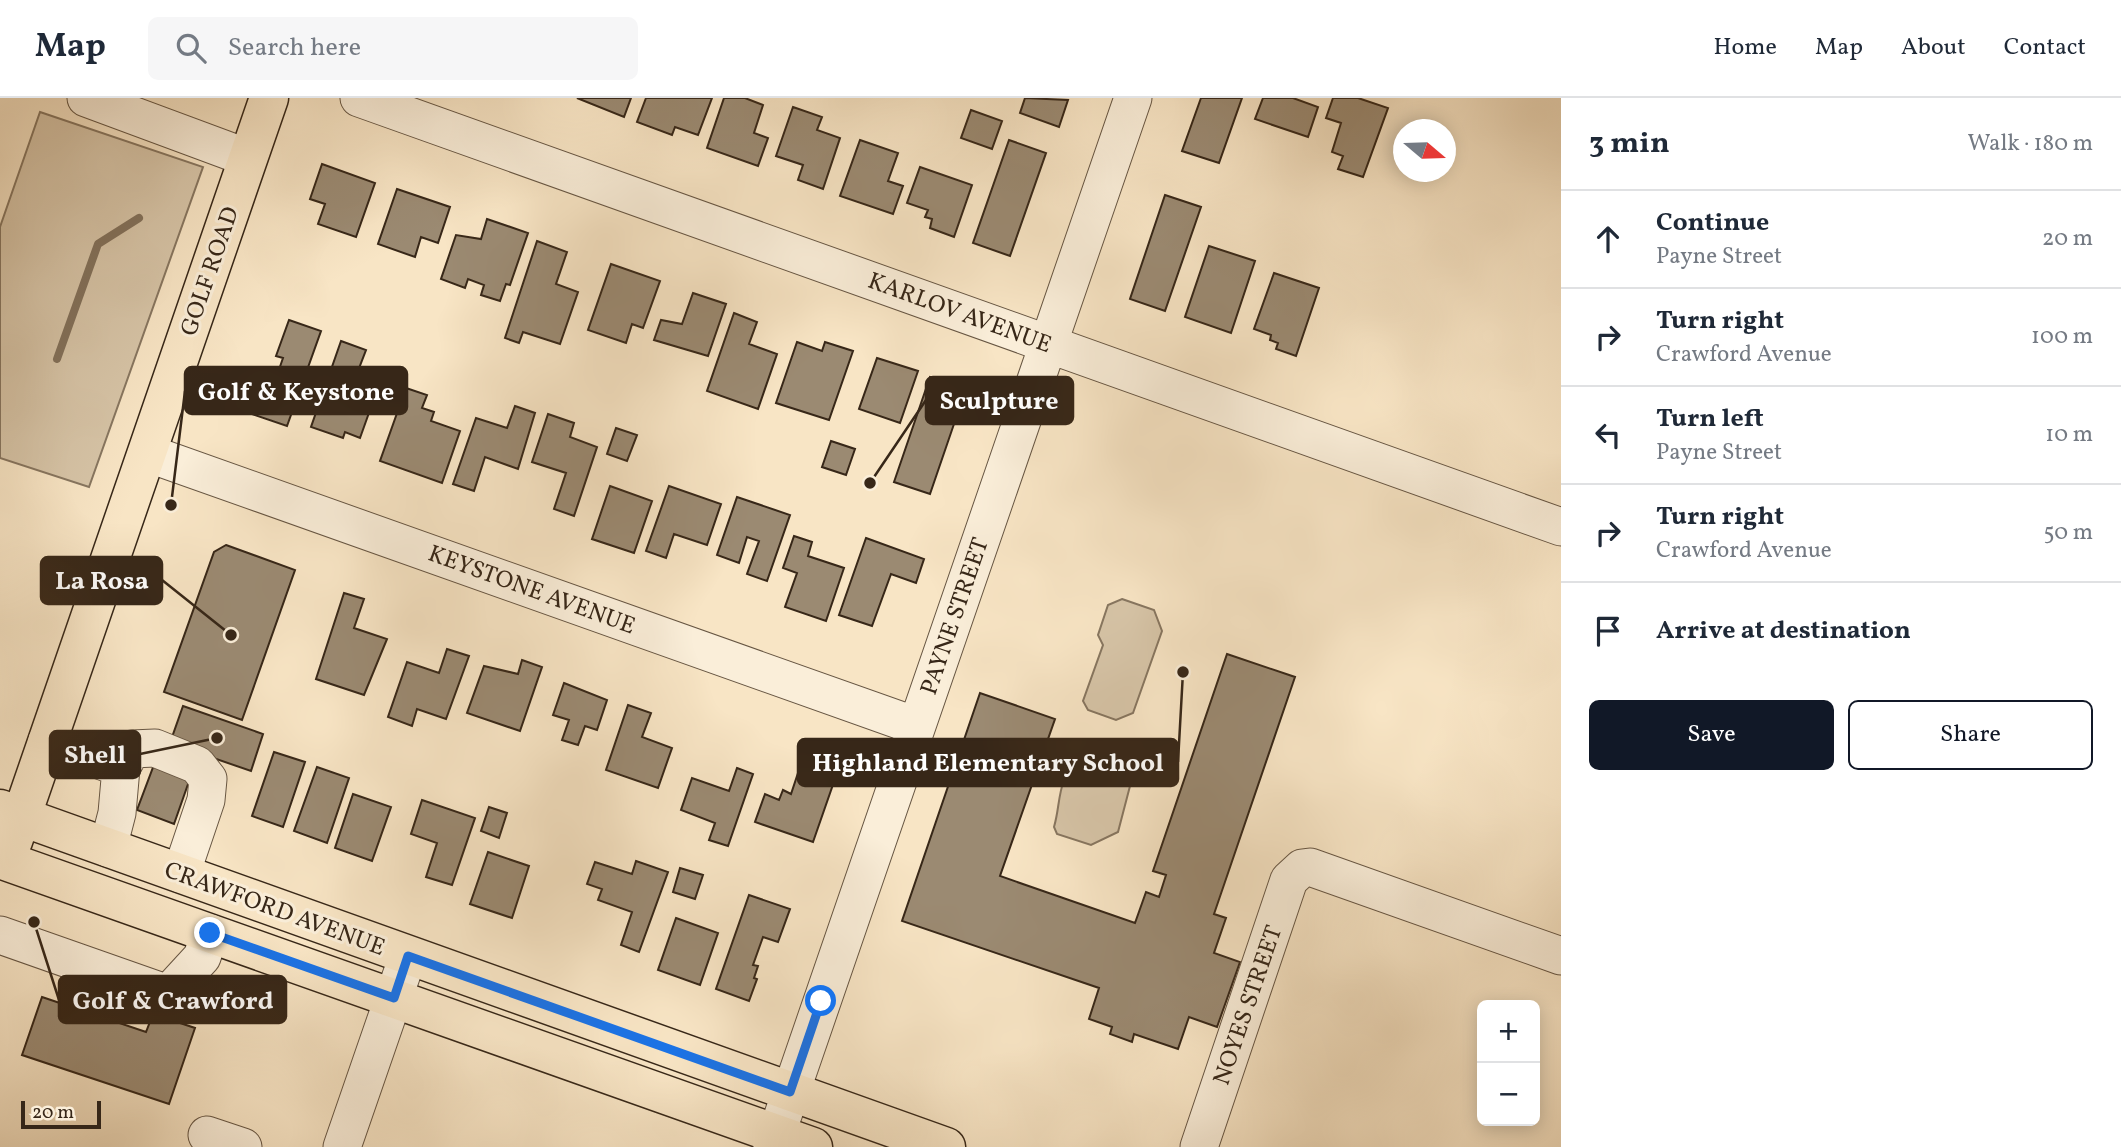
<!DOCTYPE html>
<meta charset="utf-8">
<style>
:root{--surface:#fff;--page:#f6f6f7;--text:#1f2937;--muted:#747a83;--line:#e0e1e3;--accent:#111827}
body{margin:0;font-family:Vollkorn,serif;background:var(--page);color:var(--text)}
.controls{position:absolute;right:21px;bottom:21px;display:grid;overflow:hidden;border-radius:10px;box-shadow:0 4px 18px #0003}
.controls button{width:63px;height:63px;display:grid;place-items:center;padding:0;border:0;border-bottom:2px solid var(--line);background:var(--surface);color:var(--text);font:35px sans-serif}
.compass{position:absolute;left:1393px;top:21px;width:63px;height:63px;border-radius:50%;background:var(--surface);box-shadow:0 4px 18px #0003;rotate:109deg}
.scale{position:absolute;left:21px;bottom:18px;width:80px;box-sizing:border-box;padding-left:7px;border:4px solid #372718;border-top:0;font-size:19px;line-height:24px;white-space:nowrap;color:#372718;-webkit-text-stroke:5px #faeed9;paint-order:stroke}
.stop{position:absolute;width:21px;height:21px;margin:-16px;border:5px solid #1a73e8;border-radius:50%;background:#fff}
.stop.end{background:#1a73e8;border-color:#fff;box-shadow:0 2px 7px #0008}
.list{margin:0;padding:0;list-style:none}
h2{display:flex;justify-content:space-between;align-items:center;height:91px;margin:0;padding:0 28px;font-size:30px}
h2 small{font-size:23px;font-weight:400;color:var(--muted)}
.list li{display:grid;grid-template-columns:46px 1fr auto;gap:21px;align-items:center;box-sizing:border-box;height:98px;padding:0 28px;border-top:2px solid var(--line)}
.list b{display:block;font-size:26px;white-space:nowrap}
.list p{margin:0;font-size:23px;white-space:nowrap;color:var(--muted)}
.list em{font-size:23px;font-style:normal;color:var(--muted)}
.actions{display:flex;gap:14px;padding:21px 28px}
.actions a{flex:1;padding:16px 0;border:2px solid var(--accent);border-radius:10px;text-align:center;font-size:24px;color:var(--accent)}
.actions .main{background:var(--accent);color:#fff}
.icon{flex:none;width:38px;height:38px;fill:none;stroke:currentColor;stroke-width:2;stroke-linecap:round;stroke-linejoin:round}
.map{position:relative;flex:none;width:1561px;height:1049px;overflow:hidden}
header{display:flex;align-items:center;gap:42px;box-sizing:border-box;height:98px;padding:0 35px;background:var(--surface);border-bottom:2px solid var(--line)}
header strong{font-size:33px}
nav{display:flex;gap:38px;margin-inline-start:auto;font-size:24px}
.search{width:490px;height:63px;background:var(--page);display:flex;align-items:center;gap:18px;box-sizing:border-box;padding:0 24px;border-radius:10px;color:var(--muted);font-size:26px}
main{display:flex}
aside{flex:1;background:var(--surface)}
.map>svg:first-child{display:block}
</style>
<header>
<strong>Map</strong>
<div class="search"><svg class="icon" aria-label="search" viewBox="0 0 24 24"><circle cx="10" cy="10" r="6"/><path d="M15 15l6 6"/></svg>Search here</div>
<nav><a>Home</a><a>Map</a><a>About</a><a>Contact</a></nav>
</header>
<main>
<div class="map">
<svg width="1561" height="1049" viewBox="0 0 1561 1049">
<rect width="100%" height="100%" fill="#f8e5c5"/>
<filter id="stains"><feTurbulence type="fractalNoise" baseFrequency=".00286" numOctaves="4"/><feColorMatrix values="0 0 0 0 .2 0 0 0 0 .09 0 0 0 0 .02 0 0 0 .5 -.17"/></filter>
<radialGradient id="worn" r=".72"><stop offset=".6" stop-color="#630" stop-opacity="0"/><stop offset="1" stop-color="#630" stop-opacity=".3"/></radialGradient>
<!-- green -->
<path fill="#d7c5a8" stroke="#877660" stroke-width="2" d="M40,14L203,69L89,389L0,360V129Z
M1122,501L1154,512L1162,533L1133,615L1116,622L1088,612L1083,603L1103,547L1098,537L1108,507Z
M1107,643L1130,650L1136,665L1118,734L1091,747L1057,736L1054,729C1059,712 1058,698 1064,682L1084,671L1091,648Z"/>
<g fill="none" stroke-linecap="round" stroke-linejoin="round">
<!-- stream -->
<path stroke="#83725c" stroke-width="8" d="M57,261L98,146L139,120"/>
</g>
<!-- building -->
<path fill="#9b8a72" stroke="#372718" stroke-width="2" d="M577,0H631L624,19Z
M646,0H712L698,37L675,29L672,37L637,24Z
M724,0H745L763,7L754,35L768,40L758,68L707,50Z
M1025,0L1068,2L1059,29L1020,15Z
M1201,0H1242L1219,65L1182,53Z
M1263,0H1293L1318,9L1308,39L1255,21Z
M1333,0H1358L1388,10L1363,79L1338,71L1343,58L1332,54L1341,25L1326,20Z
M793,9L822,19L817,32L840,40L823,91L798,82L803,67L776,58Z
M971,12L1002,23L992,51L961,40Z
M860,42L898,55L888,83L903,88L893,116L840,98Z
M1009,42L1046,55L1010,158L973,145Z
M322,66L375,85L356,139L318,126L325,106L310,101Z
M920,69L972,87L954,139L930,130L932,121L925,119L928,112L907,105Z
M397,91L450,109L438,145L421,139L415,159L378,146Z
M1165,97L1201,109L1165,213L1130,201Z
M487,121L528,135L510,187L506,186L500,203L481,197L484,187L468,181L465,190L441,181L456,137L481,141Z
M537,143L567,154L556,186L578,194L560,246L523,234L519,245L505,240Z
M1209,148L1255,163L1231,235L1185,219Z
M611,166L660,183L643,230L632,226L626,245L588,232Z
M1274,175L1319,190L1296,258L1276,251L1278,245L1270,242L1271,237L1254,231Z
M693,195L726,206L708,258L654,242L661,222L682,226Z
M734,215L757,224L749,246L777,256L758,311L707,293Z
M289,222L321,233L287,328L246,314L258,281L274,286L283,260L276,258Z
M341,243L366,252L358,273L381,281L360,340L345,334L343,340L311,329Z
M797,244L822,253L825,244L853,253L829,322L776,305Z
M877,260L918,273L900,325L859,311Z
M930,279L966,291L930,396L894,384Z
M406,290L427,297L422,310L434,314L431,323L460,333L442,385L380,363Z
M515,308L535,315L518,371L485,359L474,393L453,386L476,320L507,330Z
M548,316L574,325L570,339L597,349L574,418L554,411L566,375L532,364Z
M616,330L637,337L627,363L607,356Z
M831,343L855,351L846,377L822,369Z
M610,388L652,403L634,455L592,441Z
M669,388L721,406L707,447L674,436L666,460L646,453Z
M737,399L790,417L767,483L747,476L759,443L747,439L739,465L717,457Z
M794,438L812,444L808,458L844,470L826,523L785,509L797,475L783,470Z
M866,440L924,461L916,485L891,476L872,528L839,517Z
M226,447L295,472L242,622L164,594L214,454Z
M344,495L364,501L354,530L387,541L364,597L316,581Z
M447,551L469,558L446,621L417,611L412,628L388,619L407,564L439,575Z
M1227,556L1295,579L1214,816L1226,820L1214,855L1240,864L1217,929L1189,919L1178,951L1134,936L1132,944L1110,936L1112,929L1089,921L1099,890L902,823L980,595L1055,621L1000,778L1135,825L1146,794L1159,799L1166,777L1153,773Z
M522,562L542,569L520,633L467,615L484,568L518,576Z
M564,585L607,602L597,632L585,628L578,647L562,642L569,622L553,617Z
M628,607L651,615L642,639L672,650L658,690L606,672Z
M183,608L263,636L251,673L170,645Z
M274,654L305,664L283,729L252,718Z
M158,656L194,669L174,726L137,712Z
M802,663L837,675L813,744L755,724L765,696L779,702L783,692L791,696Z
M317,669L349,680L327,745L294,733Z
M737,670L753,676L728,748L709,742L715,725L681,712L692,680L729,693Z
M353,696L391,709L372,763L335,750Z
M422,702L475,720L452,787L426,779L437,745L411,736Z
M489,709L507,715L499,740L481,733Z
M488,754L529,768L512,820L470,806Z
M636,763L668,774L639,854L621,847L632,814L598,802L602,791L587,786L595,764L632,776Z
M680,770L703,777L695,801L673,794Z
M749,797L790,811L778,844L763,839L753,867L758,868L754,880L757,881L749,903L716,891Z
M676,820L718,835L700,887L658,872Z
M42,899L146,934L153,916L195,930L169,1006L22,957Z"/>
<g fill="none" stroke-linecap="round" stroke-linejoin="round">
<defs>
<path id="minor" d="M86,0L248,60
M359,0L1561,429
M147,355L916,628
M47,643L121,670L132,651L155,650L197,667L208,681L206,702L181,776
M108,750L117,715L121,670
M0,837L168,896L202,859L210,835
M207,1037L243,1049
M342,1049L408,858
M772,1049L1133,0
M1199,1049L1289,782L1302,770L1310,769L1561,858"/>
<path id="major" d="M0,711L946,1049
M13,743L269,0
M0,761L813,1049"/>
</defs>
<!-- minor casing -->
<use href="#minor" stroke="#675643" stroke-width="39"/>
<!-- major casing -->
<use href="#major" stroke="#372718" stroke-width="41"/>
<!-- minor -->
<use href="#minor" stroke="#faeed9" stroke-width="37"/>
<!-- major -->
<use href="#major" stroke="#f8e5c5" stroke-width="38"/>
</g>
<g fill="none" stroke-linecap="round" stroke-linejoin="round">
<!-- route -->
<path stroke="#1a73e8" stroke-width="9" d="M210,835L394,900L408,858L790,994L821,903"/>
</g>
<g text-anchor="middle" stroke-width="6" stroke-linejoin="round" paint-order="stroke">
<!-- street labels -->
<g font-size="24" fill="#372718" stroke="#faeed9">
<text transform="translate(209 173) rotate(-71)" y="8">GOLF ROAD</text>
<text transform="translate(960 214) rotate(20)" y="8">KARLOV AVENUE</text>
<text transform="translate(532 491) rotate(20)" y="8">KEYSTONE AVENUE</text>
<text transform="translate(954 518) rotate(-71)" y="8">PAYNE STREET</text>
<text transform="translate(275 810) rotate(20)" y="8">CRAWFORD AVENUE</text>
<text transform="translate(1247 907) rotate(-71)" y="8">NOYES STREET</text>
</g>
</g>
<!-- callouts -->
<path fill="none" stroke="#372718" stroke-width="2.5" d="M171 407L185 293M870 385L926 302M231 537L162 482M217 640L140 656M1183 574L1178 664M34 824L59 902"/>
<g fill="#372718" stroke="#faeed9" stroke-width="2.5">
<circle cx="171" cy="407" r="7"/>
<circle cx="870" cy="385" r="7"/>
<circle cx="231" cy="537" r="7"/>
<circle cx="217" cy="640" r="7"/>
<circle cx="1183" cy="574" r="7"/>
<circle cx="34" cy="824" r="7"/>
</g>
<g fill="#372718" stroke="#372718" stroke-width="2.5">
<rect x="185" y="269" width="222" height="47" rx="7"/>
<rect x="926" y="279" width="147" height="47" rx="7"/>
<rect x="41" y="459" width="121" height="47" rx="7"/>
<rect x="50" y="633" width="90" height="47" rx="7"/>
<rect x="798" y="641" width="380" height="47" rx="7"/>
<rect x="59" y="878" width="227" height="47" rx="7"/>
</g>
<g font-size="26" text-anchor="middle" font-weight="bold" fill="#fff">
<text x="296" y="302">Golf &amp; Keystone</text>
<text x="999" y="311">Sculpture</text>
<text x="102" y="491">La Rosa</text>
<text x="95" y="665">Shell</text>
<text x="988" y="673">Highland Elementary School</text>
<text x="173" y="911">Golf &amp; Crawford</text>
</g>
<rect width="100%" height="100%" filter="url(#stains)"/>
<rect width="100%" height="100%" fill="url(#worn)"/>
</svg>
<div class="controls">
<button>+</button>
<button>−</button>
</div>
<svg class="compass" viewBox="-18 -18 36 36"><path d="M0-13l5 13h-10z" fill="#e53935"/><path d="M0 13l5-13h-10z" fill="#747a83"/></svg>
<div class="scale">20 m</div>
<div class="stop" style="left:821px;top:903px"></div>
<div class="stop end" style="left:210px;top:835px"></div>
</div>
<aside>
<h2>3 min<small>Walk · 180 m</small></h2>
<ul class="list">
<li><svg class="icon" aria-label="ahead" viewBox="0 0 24 24"><path d="M12 20V5M6 11l6-6 6 6"/></svg><div><b>Continue</b><p>Payne Street</p></div><em>20 m</em></li>
<li><svg class="icon" aria-label="right" viewBox="0 0 24 24"><path d="M7 20v-9h11M14 6l5 5-5 5"/></svg><div><b>Turn right</b><p>Crawford Avenue</p></div><em>100 m</em></li>
<li><svg class="icon" aria-label="left" viewBox="0 0 24 24"><path d="M17 20v-9H6M10 6l-5 5 5 5"/></svg><div><b>Turn left</b><p>Payne Street</p></div><em>10 m</em></li>
<li><svg class="icon" aria-label="right" viewBox="0 0 24 24"><path d="M7 20v-9h11M14 6l5 5-5 5"/></svg><div><b>Turn right</b><p>Crawford Avenue</p></div><em>50 m</em></li>
<li><svg class="icon" aria-label="arrive" viewBox="0 0 24 24"><path d="M6 21V4h12l-3 4 3 4H6"/></svg><div><b>Arrive at destination</b></div></li>
</ul>
<div class="actions"><a class="main">Save</a><a>Share</a></div>
</aside>
</main>
